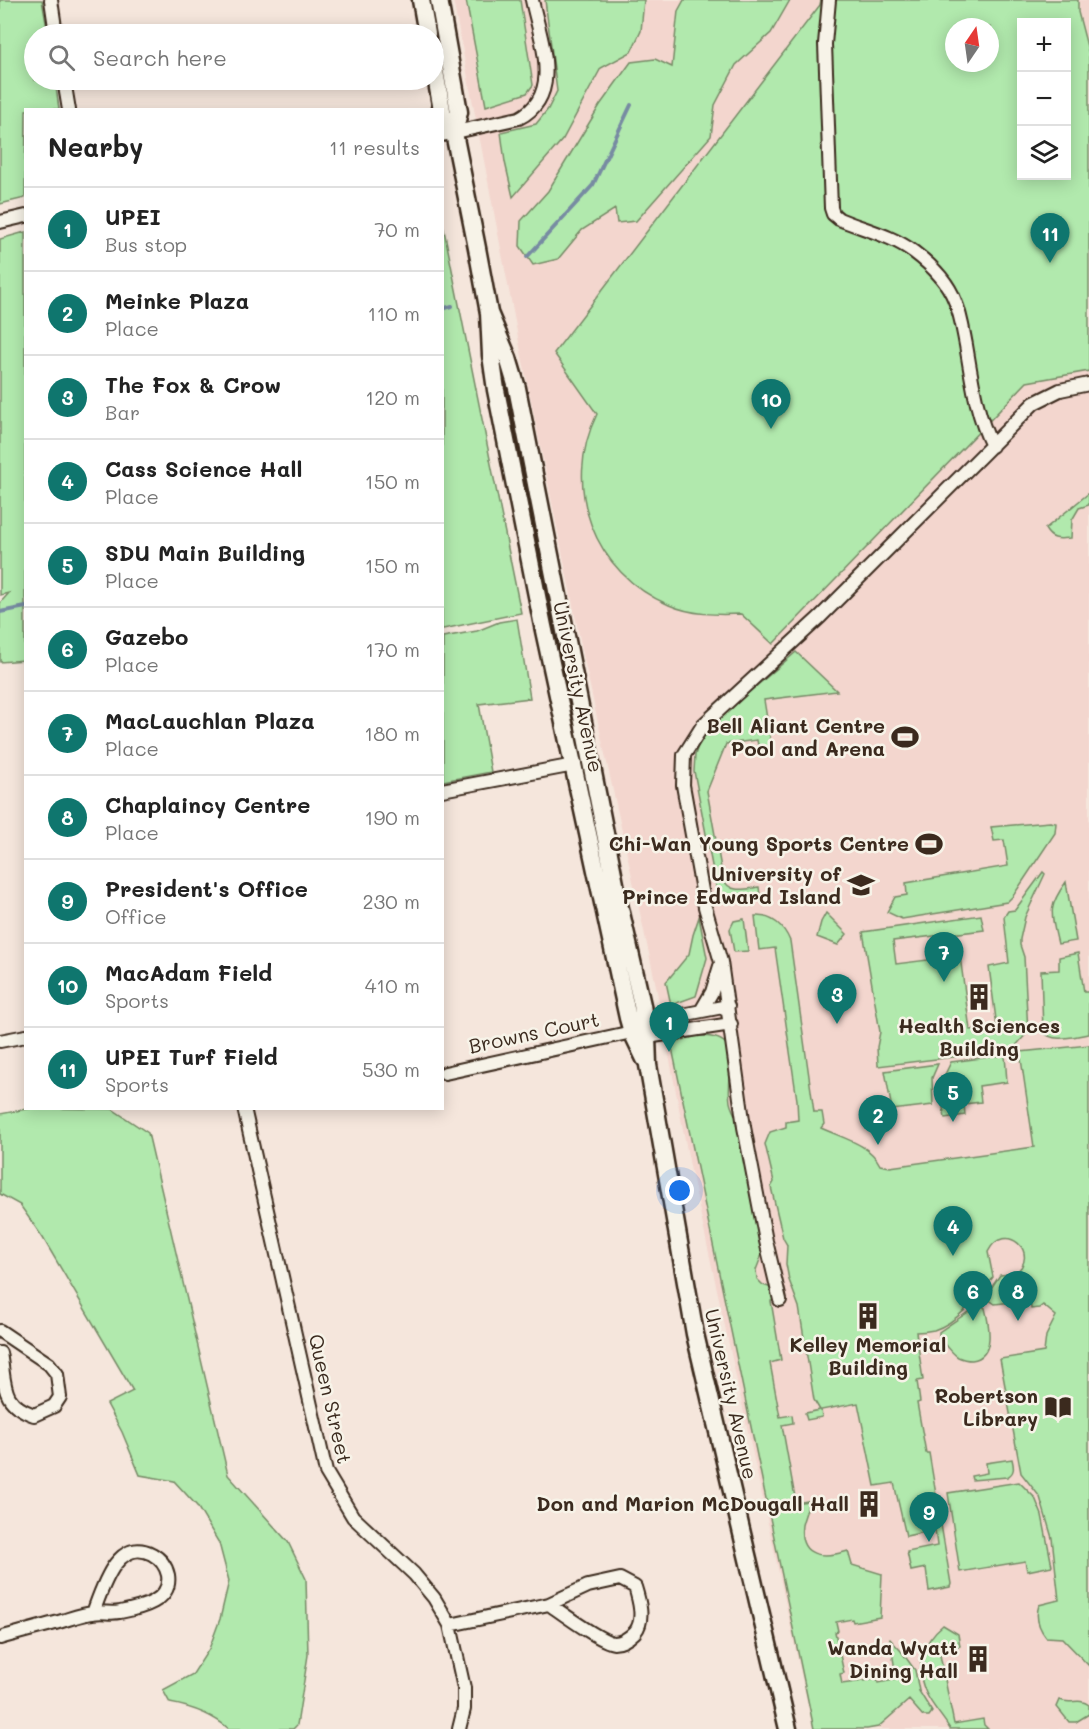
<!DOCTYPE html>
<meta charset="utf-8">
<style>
:root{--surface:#fff;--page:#f6f6f6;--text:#222;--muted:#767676;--line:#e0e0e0;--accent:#0f766e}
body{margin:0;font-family:Mali,sans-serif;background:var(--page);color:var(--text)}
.controls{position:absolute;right:18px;top:18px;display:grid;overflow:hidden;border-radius:0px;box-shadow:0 3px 15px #0003}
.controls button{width:54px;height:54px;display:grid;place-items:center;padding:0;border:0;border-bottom:2px solid var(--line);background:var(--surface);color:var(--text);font:30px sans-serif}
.compass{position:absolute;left:945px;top:18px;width:54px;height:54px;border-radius:50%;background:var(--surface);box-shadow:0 3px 15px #0003;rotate:13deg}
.you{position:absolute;left:680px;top:1191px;width:21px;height:21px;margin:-15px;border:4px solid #fff;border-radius:50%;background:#1a73e8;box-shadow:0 0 0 9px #1a73e833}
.badge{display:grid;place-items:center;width:39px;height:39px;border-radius:50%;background:var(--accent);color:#fff;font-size:20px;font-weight:700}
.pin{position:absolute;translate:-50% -50px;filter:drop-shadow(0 2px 3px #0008)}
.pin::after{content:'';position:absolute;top:32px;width:21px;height:18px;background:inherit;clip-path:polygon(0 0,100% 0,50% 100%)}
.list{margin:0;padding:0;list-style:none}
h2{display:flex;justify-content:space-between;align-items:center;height:78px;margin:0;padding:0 24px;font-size:26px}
h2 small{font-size:20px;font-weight:400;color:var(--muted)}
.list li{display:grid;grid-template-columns:39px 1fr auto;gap:18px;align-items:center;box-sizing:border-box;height:84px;padding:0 24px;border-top:2px solid var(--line)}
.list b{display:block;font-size:22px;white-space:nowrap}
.list p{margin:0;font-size:20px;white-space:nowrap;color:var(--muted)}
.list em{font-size:20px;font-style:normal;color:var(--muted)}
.icon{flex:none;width:33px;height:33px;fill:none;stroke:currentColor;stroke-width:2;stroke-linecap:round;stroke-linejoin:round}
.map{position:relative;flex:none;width:1089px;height:1729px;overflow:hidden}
.search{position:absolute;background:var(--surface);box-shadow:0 3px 15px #0003;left:24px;top:24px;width:420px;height:66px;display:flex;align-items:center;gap:15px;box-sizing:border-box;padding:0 21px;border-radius:33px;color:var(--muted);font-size:22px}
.panel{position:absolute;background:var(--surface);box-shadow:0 3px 15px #0003;left:24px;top:108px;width:420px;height:1002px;border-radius:0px}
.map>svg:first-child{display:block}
</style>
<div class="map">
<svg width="1089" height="1729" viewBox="0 0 1089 1729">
<rect width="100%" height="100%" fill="#f5e6dc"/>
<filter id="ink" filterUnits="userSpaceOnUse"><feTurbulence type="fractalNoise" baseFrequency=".0167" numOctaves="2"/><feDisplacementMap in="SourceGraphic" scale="12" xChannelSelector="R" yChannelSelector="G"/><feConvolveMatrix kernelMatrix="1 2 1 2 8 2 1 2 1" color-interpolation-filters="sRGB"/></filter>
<g filter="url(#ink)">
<!-- built -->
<path fill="#f3d6ce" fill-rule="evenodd" d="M453,0H1089V1729H813L690,1166L655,981L584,659L518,337ZM1022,22H1066V176H1022ZM954,27H990V63H954Z"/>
<!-- green -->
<path fill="#b1e9ad" stroke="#768a66" stroke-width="1.5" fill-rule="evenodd" d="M0,0H42L48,34H34V80H55L59,109L26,110L25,198L0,204Z
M466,0H520L533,85L527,93L486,106Z
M545,0H644L641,31L631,52L601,68L563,139L513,197L505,162L501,132L536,124L548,109L557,91Z
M684,0H790L771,33L736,65L715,105L711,136L636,221L617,223L615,209L582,230L558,259L533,265L520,246L521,221L548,191L600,105L631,62L655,59L672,67L678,11Z
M821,0H1078V12L1089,54V371L1027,382L773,644L741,614C716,615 692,615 669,605C594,574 561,487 597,414L554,353L820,5ZM1022,22H1066V176H1022ZM954,27H990V63H954Z
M442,220L521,613L443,629H442Z
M25,232V660L0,662V603L9,593L0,595V239Z
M1089,493V505L1079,508L1072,520L1071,538C1059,539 1052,541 1045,529Z
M517,619L530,698L479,704L491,772L443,781V637L477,631L499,622Z
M796,652L837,691L764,700L772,750L759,751L757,740L726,744L707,791L723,879C730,894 745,889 759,887L760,895C747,897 725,905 717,892L694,771L695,755L699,743L712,724Z
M1050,822L1056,823L1055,833L1013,896L1007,902L902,919L887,912L895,897L907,895L906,883L1008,866L1004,840L994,841L991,827Z
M1043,872L1045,874L1025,917L1020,939V945L1024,957L1028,1032L1012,1050L878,1066L877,1047L880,1032L863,932L981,915L984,930L893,941L896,964L960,956L970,1030L997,1027L989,967L1009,963L1004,917L1008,911L1015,910Z
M1066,882L1076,941L1058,944C1051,914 1047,908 1066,882Z
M826,913L847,934L838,945L817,937L821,922Z
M755,916C772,915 784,926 790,941L814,1112H822L824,1124L821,1128C842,1138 870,1144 880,1165L890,1167L1034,1147L1020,1052L1089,1045V1666L1062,1638L1046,1637C1038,1627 1035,1617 1039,1605L1059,1600L1052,1538L1040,1497L1021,1473L1000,1359L1044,1352L1046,1336L1056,1316L1043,1305L1039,1308L1031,1309L1030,1300L995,1304L985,1297L1000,1275L1014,1274C1043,1254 1004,1219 988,1252L993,1277C978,1296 959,1322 934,1330C929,1331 921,1332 916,1332L923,1380L917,1381L920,1402L917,1403L926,1453H929L951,1584L950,1587L929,1591L926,1568L911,1571L907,1552L937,1546L935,1530L906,1536L894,1483L875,1486L858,1403L821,1410L822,1417L807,1420L805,1413L820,1410L814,1400L799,1307L789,1280L786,1264L787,1245L783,1238L771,1187L774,1182L765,1144L770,1132L786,1127V1122L798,1120L797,1100L775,948L759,950Z
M699,917L707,958L696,996L671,1005L666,982L689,954L693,935Z
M744,919L748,951L734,952L730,929L734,921Z
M1078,953L1084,992H1089V1034C1075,1036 1052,1044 1043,1031L1041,971L1059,970V957Z
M696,1036C748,1034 725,1070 730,1102C731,1108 735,1114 737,1120L766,1244L756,1270L757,1279L763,1285L778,1290L780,1299L771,1301L781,1360L770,1363L780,1417L792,1415L793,1423L782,1425L796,1503L808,1501C808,1510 804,1516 802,1525C798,1559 824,1558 848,1551L852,1565L882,1574L880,1617L853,1622L852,1619L836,1622L838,1631L835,1632L844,1673L840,1674L842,1684L877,1679L878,1683L894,1680L893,1671L895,1670L890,1639L901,1651L915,1670L919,1691L932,1712L929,1716H923L909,1700L878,1727L867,1729H814L671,1043Z
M1005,1055L1007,1082L979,1086L981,1102L964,1104L965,1115L945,1118L939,1087L951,1062Z
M938,1064L932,1078L933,1105L892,1110L885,1071Z
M32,1108L112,1109L148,1133L228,1475L288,1542L306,1579L308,1655L297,1725L293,1729H229C212,1714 192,1707 170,1703L163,1690L193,1674L209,1649L220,1619L229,1581L219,1543L197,1506L174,1481L140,1475L122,1432L107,1404L133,1391L43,1238L20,1205L0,1194V1114Z
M980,1304L985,1308C989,1324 996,1357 972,1360C968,1360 962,1359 958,1357C951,1353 945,1343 939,1336V1332Z
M1012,1459C1014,1467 1015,1473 1007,1477L972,1480L971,1476L987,1473L986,1463Z
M1019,1482L1035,1498L1042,1515L1052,1566L1027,1571L1025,1561L960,1572L948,1493Z
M943,1625L958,1634L960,1646L939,1650L954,1724L983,1719L984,1725L988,1729H950C943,1717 932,1706 926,1693C914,1668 923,1641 943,1625Z
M1060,1700C1071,1705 1079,1697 1089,1705V1714L1076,1722H1069L1057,1707Z"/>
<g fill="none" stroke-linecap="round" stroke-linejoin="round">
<!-- stream -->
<path stroke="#778ba2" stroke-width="4" d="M527,257L593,185L631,105
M442,309L452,306
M0,612L26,607"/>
<defs>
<path id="minor" d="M51,0L56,34
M829,0L825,44L831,208L833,214L839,219C865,230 891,235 914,252C930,264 948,282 955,301C961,315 963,330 966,345C972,380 976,414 992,446
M64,80L69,110
M442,135L519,118C564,95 540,39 532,0
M0,222L26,216
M442,790L574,765
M701,1011L712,992L720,966
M642,1035L647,1037L731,1024
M0,1041L26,1036
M445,1073L632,1032L645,1022L728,1006
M244,1108L326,1472L353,1517L414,1574L434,1598L450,1625L464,1688V1709L459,1729
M780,1300L766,1241L744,1127L721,962L705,907L683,785L684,755L703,725L820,617L1034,403L1060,390L1089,384
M0,1331L49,1364L57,1374L60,1397L54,1406L34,1415C0,1403 6,1385 0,1353
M450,1625L549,1604L588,1586L620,1579L635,1587C639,1600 645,1620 635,1632C630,1637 622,1643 614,1643C601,1642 562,1613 549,1604
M0,1638C21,1632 41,1627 62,1621C72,1618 82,1614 93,1613C102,1611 111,1614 120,1612C141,1608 172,1601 168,1575C166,1566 161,1559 152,1554C117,1536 102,1589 93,1613"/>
<path id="major" d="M421,0L427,34
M439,0L459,112L454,133
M434,66L442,110
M442,113L454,133L477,248L489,313L491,355L496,390L543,626L628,1018L632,1032L645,1059
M489,313L508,358L517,388L619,904L642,1005L647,1037L648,1065L695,1334L788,1729"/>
</defs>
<!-- minor casing -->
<use href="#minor" stroke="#3b2a1e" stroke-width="16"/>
<!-- major casing -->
<use href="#major" stroke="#3b2a1e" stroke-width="21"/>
<!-- minor -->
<use href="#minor" stroke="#f7f3e8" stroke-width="12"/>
<!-- major -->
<use href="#major" stroke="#f7f3e8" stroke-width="16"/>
</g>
</g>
<!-- icons -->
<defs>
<symbol id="stadium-bare" viewBox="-9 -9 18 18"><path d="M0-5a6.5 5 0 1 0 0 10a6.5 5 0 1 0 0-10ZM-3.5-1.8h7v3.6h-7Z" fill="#3b2a1e" stroke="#f7f3e8" stroke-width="2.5" paint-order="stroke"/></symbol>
<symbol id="university-bare" viewBox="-9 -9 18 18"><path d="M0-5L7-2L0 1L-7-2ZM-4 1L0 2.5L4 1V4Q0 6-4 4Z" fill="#3b2a1e" stroke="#f7f3e8" stroke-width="2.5" paint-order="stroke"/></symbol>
<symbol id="building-bare" viewBox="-9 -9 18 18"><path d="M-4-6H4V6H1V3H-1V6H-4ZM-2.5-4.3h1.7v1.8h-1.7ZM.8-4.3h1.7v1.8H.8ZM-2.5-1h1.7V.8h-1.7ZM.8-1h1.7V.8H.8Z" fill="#3b2a1e" stroke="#f7f3e8" stroke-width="2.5" paint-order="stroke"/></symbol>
<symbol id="library-bare" viewBox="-9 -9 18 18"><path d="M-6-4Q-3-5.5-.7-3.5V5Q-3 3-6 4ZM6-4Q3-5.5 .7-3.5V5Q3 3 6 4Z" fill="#3b2a1e" stroke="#f7f3e8" stroke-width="2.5" paint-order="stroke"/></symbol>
</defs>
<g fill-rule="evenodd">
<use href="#stadium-bare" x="886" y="718" width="38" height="38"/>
<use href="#stadium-bare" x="910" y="825" width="38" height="38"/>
<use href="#university-bare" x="842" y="866" width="38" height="38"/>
<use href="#building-bare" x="960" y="978" width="38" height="38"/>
<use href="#building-bare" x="849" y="1297" width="38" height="38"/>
<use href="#library-bare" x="1039" y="1388" width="38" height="38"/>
<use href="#building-bare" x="850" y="1485" width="38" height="38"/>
<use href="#building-bare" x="959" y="1640" width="38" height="38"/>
</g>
<g text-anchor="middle" stroke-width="5" stroke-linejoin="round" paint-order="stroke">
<!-- street labels -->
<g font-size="20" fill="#3b2a1e" stroke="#f7f3e8">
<text transform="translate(578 687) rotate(78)" y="7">University Avenue</text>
<text transform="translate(534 1033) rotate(-12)" y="7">Browns Court</text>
<text transform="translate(731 1394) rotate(77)" y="7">University Avenue</text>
<text transform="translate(330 1399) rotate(77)" y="7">Queen Street</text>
</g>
<!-- poi labels -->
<g font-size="20" font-weight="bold" fill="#3b2a1e" stroke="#f7f3e8" text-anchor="end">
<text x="885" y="733">Bell Aliant Centre<tspan x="885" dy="23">Pool and Arena</tspan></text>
<text x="909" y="851">Chi-Wan Young Sports Centre</text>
<text x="841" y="881">University of<tspan x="841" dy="23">Prince Edward Island</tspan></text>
<text x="979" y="1033" text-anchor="middle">Health Sciences<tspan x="979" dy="23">Building</tspan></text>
<text x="868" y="1352" text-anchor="middle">Kelley Memorial<tspan x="868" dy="23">Building</tspan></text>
<text x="1038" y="1403">Robertson<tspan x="1038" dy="23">Library</tspan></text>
<text x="849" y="1511">Don and Marion McDougall Hall</text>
<text x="958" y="1655">Wanda Wyatt<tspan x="958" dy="23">Dining Hall</tspan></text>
</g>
</g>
</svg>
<div class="controls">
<button>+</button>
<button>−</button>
<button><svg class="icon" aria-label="layers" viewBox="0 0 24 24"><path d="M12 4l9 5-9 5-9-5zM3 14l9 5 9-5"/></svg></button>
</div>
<svg class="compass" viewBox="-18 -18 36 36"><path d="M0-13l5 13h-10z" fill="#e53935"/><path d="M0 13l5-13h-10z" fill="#767676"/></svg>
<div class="you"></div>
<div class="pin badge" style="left:669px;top:1052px">1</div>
<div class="pin badge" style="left:878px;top:1145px">2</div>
<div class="pin badge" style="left:837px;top:1024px">3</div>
<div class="pin badge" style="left:953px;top:1256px">4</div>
<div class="pin badge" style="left:953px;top:1122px">5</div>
<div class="pin badge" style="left:973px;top:1321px">6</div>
<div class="pin badge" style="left:944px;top:982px">7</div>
<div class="pin badge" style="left:1018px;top:1321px">8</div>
<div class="pin badge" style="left:929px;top:1542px">9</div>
<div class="pin badge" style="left:771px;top:429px">10</div>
<div class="pin badge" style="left:1050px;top:263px">11</div>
<div class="search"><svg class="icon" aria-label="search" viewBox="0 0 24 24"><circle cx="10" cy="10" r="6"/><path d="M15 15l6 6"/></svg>Search here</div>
<section class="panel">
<h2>Nearby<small>11 results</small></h2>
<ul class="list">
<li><span class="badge">1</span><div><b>UPEI</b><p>Bus stop</p></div><em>70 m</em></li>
<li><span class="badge">2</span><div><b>Meinke Plaza</b><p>Place</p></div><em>110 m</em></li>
<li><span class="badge">3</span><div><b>The Fox &amp; Crow</b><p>Bar</p></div><em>120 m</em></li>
<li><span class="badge">4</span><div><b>Cass Science Hall</b><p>Place</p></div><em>150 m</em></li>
<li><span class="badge">5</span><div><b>SDU Main Building</b><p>Place</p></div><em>150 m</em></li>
<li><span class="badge">6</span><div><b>Gazebo</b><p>Place</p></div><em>170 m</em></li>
<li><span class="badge">7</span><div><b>MacLauchlan Plaza</b><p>Place</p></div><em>180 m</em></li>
<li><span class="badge">8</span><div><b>Chaplaincy Centre</b><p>Place</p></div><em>190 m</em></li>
<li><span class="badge">9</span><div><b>President's Office</b><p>Office</p></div><em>230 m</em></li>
<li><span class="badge">10</span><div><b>MacAdam Field</b><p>Sports</p></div><em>410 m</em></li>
<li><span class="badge">11</span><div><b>UPEI Turf Field</b><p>Sports</p></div><em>530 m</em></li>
</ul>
</section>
</div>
